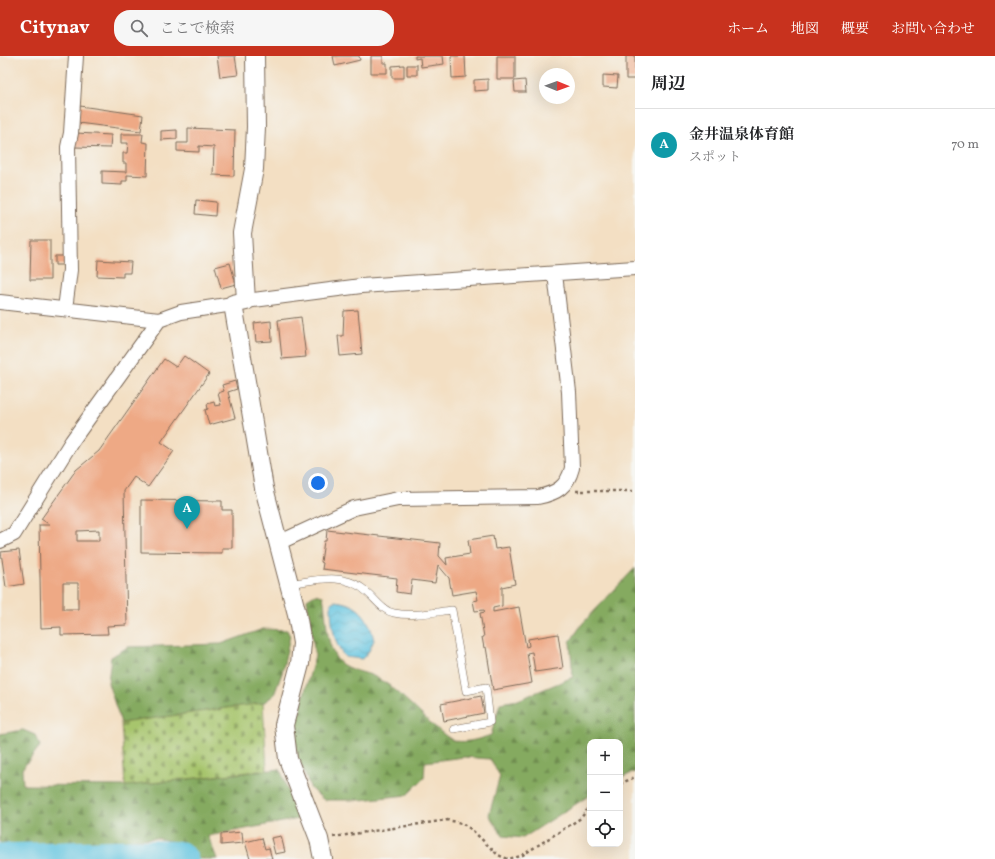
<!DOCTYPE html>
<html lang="ja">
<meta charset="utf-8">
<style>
:root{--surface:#fff;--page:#f6f6f6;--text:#202124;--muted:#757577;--line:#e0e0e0;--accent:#c8321e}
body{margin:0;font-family:Vollkorn,"Noto Serif JP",serif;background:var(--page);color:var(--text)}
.controls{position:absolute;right:12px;bottom:12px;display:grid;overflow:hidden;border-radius:8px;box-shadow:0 4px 16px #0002}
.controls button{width:36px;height:36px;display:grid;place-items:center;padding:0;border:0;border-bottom:1px solid var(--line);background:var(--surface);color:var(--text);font:20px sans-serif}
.compass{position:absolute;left:539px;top:12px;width:36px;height:36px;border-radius:50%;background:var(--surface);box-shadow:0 4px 16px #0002;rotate:91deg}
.you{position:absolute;left:318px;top:427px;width:14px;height:14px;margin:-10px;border:3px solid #fff;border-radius:50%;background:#1a73e8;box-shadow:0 0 0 6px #1a73e833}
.badge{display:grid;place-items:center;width:26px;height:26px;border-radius:50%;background:var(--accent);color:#fff;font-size:13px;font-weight:700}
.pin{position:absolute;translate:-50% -33px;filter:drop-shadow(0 1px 2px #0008)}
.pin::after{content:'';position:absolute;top:21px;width:14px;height:12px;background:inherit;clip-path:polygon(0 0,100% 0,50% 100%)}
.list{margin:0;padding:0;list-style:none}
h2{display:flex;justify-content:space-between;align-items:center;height:52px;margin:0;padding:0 16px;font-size:17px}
h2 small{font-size:13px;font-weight:400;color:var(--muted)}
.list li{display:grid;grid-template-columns:26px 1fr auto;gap:12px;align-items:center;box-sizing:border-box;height:72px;padding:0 16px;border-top:1px solid var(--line)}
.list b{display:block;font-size:15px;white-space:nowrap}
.list p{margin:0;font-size:13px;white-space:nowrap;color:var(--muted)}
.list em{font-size:13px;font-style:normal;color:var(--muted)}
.icon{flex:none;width:22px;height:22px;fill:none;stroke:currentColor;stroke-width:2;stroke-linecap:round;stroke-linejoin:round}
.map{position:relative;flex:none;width:635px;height:803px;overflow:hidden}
header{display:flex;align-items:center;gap:24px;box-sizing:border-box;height:56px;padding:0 20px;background:var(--accent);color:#fff}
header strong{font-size:19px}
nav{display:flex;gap:22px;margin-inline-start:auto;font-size:14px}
.search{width:280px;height:36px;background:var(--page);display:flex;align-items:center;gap:10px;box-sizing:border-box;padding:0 14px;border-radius:16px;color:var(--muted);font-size:15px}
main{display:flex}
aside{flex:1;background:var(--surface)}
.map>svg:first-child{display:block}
</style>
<header>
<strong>Citynav</strong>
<div class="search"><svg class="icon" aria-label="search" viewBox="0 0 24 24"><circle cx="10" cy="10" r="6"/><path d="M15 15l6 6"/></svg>ここで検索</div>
<nav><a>ホーム</a><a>地図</a><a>概要</a><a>お問い合わせ</a></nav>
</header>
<main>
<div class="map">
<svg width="635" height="803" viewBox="0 0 635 803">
<defs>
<pattern id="forest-firs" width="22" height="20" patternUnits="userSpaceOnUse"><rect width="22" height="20" fill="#85aa60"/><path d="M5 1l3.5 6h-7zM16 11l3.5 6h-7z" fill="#6e8b4f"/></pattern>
<pattern id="cemetery-stones" width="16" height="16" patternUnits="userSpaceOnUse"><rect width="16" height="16" fill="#a7c56d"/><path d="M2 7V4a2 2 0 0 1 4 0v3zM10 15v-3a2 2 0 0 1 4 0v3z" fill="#89a059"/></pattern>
<pattern id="water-waves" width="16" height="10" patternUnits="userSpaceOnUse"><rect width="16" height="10" fill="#62c4e0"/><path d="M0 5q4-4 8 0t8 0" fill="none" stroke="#529fb5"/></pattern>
</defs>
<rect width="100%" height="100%" fill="#f6f6f2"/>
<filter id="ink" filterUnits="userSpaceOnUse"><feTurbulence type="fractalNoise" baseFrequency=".025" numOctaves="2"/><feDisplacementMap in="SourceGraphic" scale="8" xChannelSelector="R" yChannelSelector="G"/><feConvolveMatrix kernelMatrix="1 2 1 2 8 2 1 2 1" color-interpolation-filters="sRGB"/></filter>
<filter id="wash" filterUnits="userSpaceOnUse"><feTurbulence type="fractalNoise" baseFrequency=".012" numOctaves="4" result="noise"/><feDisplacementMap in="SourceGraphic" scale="16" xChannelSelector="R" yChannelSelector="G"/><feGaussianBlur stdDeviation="0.9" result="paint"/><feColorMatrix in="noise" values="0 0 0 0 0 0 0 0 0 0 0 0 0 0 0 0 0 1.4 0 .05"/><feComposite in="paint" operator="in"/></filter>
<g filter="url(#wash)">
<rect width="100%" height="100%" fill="#f3dfc3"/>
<!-- forest -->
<path fill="url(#forest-firs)" stroke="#606a3f" d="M635,512V716L620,722V686H590V739L523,782L503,780L489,759L500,720L490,703L464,701L425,706L424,722L407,739L361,744H324L311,733L297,700L294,674L315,600L307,543L315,538L323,540C327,560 325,584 336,602C343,613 360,615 371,619C378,622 384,626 390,630C404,640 443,682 455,685C468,687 479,683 491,679L500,647L518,644L573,621L570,586L582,568Z
M263,573L287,574L290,580L282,617L274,639L263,647L121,667L108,627L111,601L128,591L221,588Z
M23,674L35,679L40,690L22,713L23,729L125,730L280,713L298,763L208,780L217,803H197L183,788L156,782L32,791L0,790V678Z"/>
<!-- cemetery -->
<path fill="url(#cemetery-stones)" stroke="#717846" d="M263,647L267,714L125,730L121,667Z"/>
<!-- water -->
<path fill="url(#water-waves)" stroke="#4e777f" d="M334,545C359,547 369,561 374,584L369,595L362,603L345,601C333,588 331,564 331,547Z"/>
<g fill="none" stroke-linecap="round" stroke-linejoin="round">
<!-- river -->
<path stroke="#62c4e0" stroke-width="25" d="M0,800L132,796L181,798L186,803"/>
</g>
<g id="blocks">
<!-- building -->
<path fill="#eea985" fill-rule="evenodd" d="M217,0H235L238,19L220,21Z
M333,0H359L360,4L335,10Z
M371,0H383V7H387V17H371Z
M415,0H443L444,8L421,11L420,2L415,3Z
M451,0H465L466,21L452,22Z
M497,0H515V23H497Z
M626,0H635V23H626Z
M404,9V22H392V10Z
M407,9H417V19H407Z
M603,19L618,20L617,32L603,31Z
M488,23V34L474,35V24Z
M525,24L526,36H515L514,25Z
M80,50L143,59L141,75L78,67Z
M188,72L235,74L234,120L213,119L214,91L199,90V96L177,95V87H188Z
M177,74V83L161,84V75Z
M76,77L111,79L110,92L75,91Z
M121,78H143L142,86L148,87L147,120L127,119V125H122V129L102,128V115L126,116V107H123V97H127L128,87H121Z
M196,144L216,146L215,160L195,158Z
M31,184H50V224H30Z
M55,200H65V209H55Z
M98,204L131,206L130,217H123V221L97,220Z
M230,207L236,228L221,232L215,211Z
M358,254L362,298L340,300L338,280H343L344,255Z
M301,261L306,301L282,303L278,264Z
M271,265L272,285L256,286L254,267Z
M184,300L209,318L161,386L174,395L148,431L134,421L124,435L127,569L107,570L108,578L61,579V571L41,572L39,469H50L41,463L76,414L99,395L164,303L176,311ZM99,474V485H77V475ZM63,527H78V553H63Z
M235,325L237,333L228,336L235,362L209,369L205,354L208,353L207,348L214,346L215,350L221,349L218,337L224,335L222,329Z
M141,444L222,445V454H232V492H222V497L141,496Z
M327,474L440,487L439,500L447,509L446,502L470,498L468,484L493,480L495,493L509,491L515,528L502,531V550L493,552V556L519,551L526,591L529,590L528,583L558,578L563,612L535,616L532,596L527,597L532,627L493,634L486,591L484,592L482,581H484L480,557L485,556L484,554L475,555L473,545L478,544L476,535L452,539L449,522L438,509L435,527L412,524L410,538L396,536L397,522L322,513L323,507L321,506L324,485H326Z
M19,494L24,528L6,531L1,496Z
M481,640L484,657L444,665L441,648Z
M242,776L243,787L221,789V778Z
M281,780L285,796L275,798L271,782Z
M262,782L265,793L269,792L272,803H250L245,786Z"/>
</g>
</g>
<g filter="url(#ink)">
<use href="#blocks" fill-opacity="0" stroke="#7b6958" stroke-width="1"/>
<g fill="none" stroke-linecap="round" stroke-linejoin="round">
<defs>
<path id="service" d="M289,528C316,524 346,515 368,537C376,544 383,555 394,557C412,561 434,556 452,554L466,635L486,631L490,666L454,673"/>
<path id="minor" d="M246,245L361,230L635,212
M0,246L159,264L181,256L233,248
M65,253L70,214L68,91L71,77L76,0
M0,485L14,478L72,385L159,264
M278,487L354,452L398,443L538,441C557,437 567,431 572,412L569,336L555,218"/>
<path id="tertiary" d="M255,0L256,71L254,113L242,177L246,245L233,248L264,432L297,558L302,587L300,608L284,669L288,703L319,783L323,803"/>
</defs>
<!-- service casing -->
<use href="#service" stroke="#7b6958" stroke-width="8"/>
<!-- minor casing -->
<use href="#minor" stroke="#7b6958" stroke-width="16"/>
<!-- tertiary casing -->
<use href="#tertiary" stroke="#7b6958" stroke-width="20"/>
<!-- path -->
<path stroke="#7b6958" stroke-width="2.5" stroke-dasharray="3 3" stroke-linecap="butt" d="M576,435H635
M620,728L635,721
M333,781L447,764L462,767L472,774L498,799L508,803L521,800L581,762L590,750"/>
<!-- service -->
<use href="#service" stroke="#fff" stroke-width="7"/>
<!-- minor -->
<use href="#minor" stroke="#fff" stroke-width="14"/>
<!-- tertiary -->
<use href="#tertiary" stroke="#fff" stroke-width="18"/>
</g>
</g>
</svg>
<div class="controls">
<button>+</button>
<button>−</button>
<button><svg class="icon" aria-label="locate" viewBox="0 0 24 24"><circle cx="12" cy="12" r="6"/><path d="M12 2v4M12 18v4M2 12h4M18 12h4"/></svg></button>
</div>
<svg class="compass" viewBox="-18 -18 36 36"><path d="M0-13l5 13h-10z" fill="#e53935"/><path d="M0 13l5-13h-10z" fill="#757577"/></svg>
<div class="you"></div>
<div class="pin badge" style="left:187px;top:473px;background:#0f9aa8">A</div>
</div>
<aside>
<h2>周辺<small></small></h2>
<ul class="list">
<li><span class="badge" style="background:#0f9aa8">A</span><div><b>金井温泉体育館</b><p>スポット</p></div><em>70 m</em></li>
</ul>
</aside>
</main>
